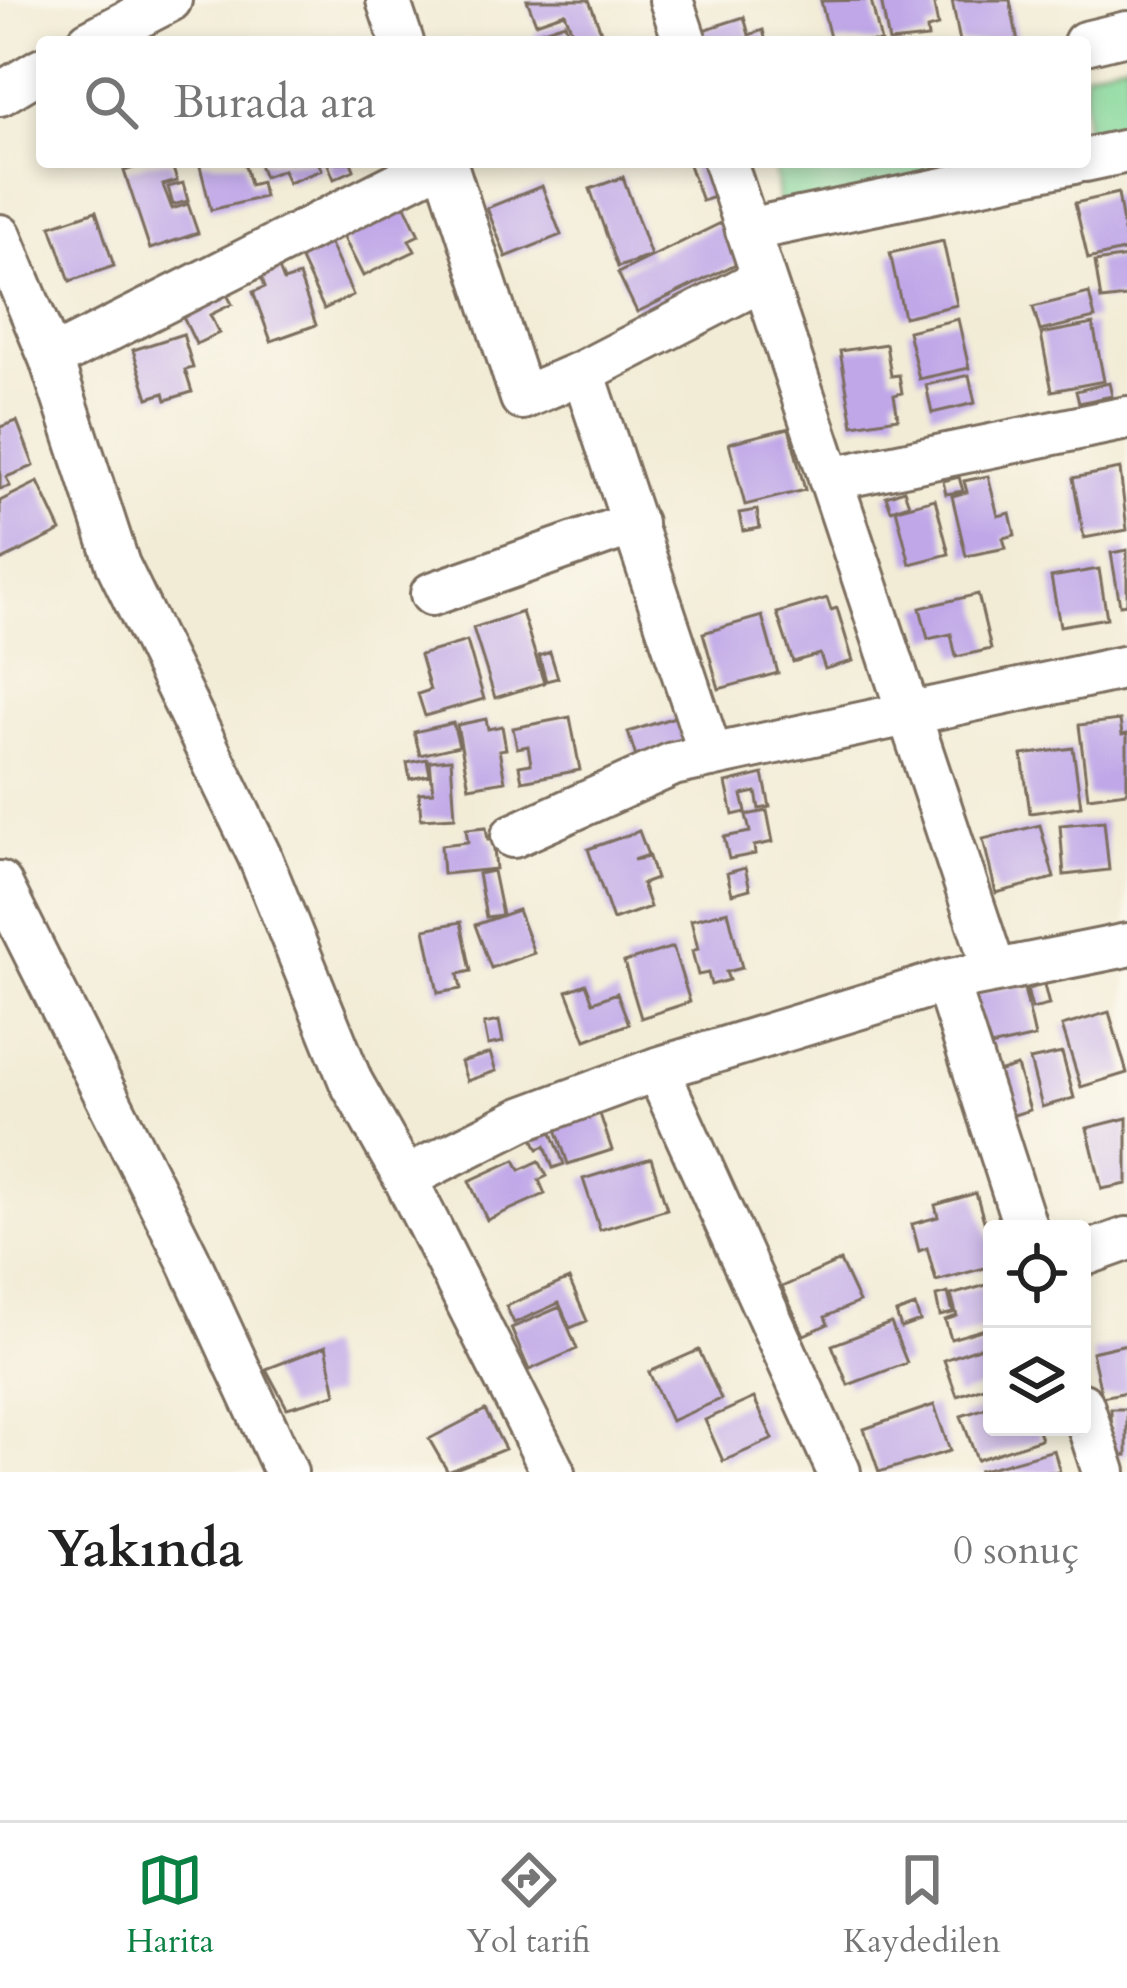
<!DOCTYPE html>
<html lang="tr">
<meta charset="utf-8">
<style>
:root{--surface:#fff;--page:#f2f2f2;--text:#222;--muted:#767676;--line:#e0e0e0;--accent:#0b8043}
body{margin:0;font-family:Cardo,serif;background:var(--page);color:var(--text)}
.controls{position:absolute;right:36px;bottom:36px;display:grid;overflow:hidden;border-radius:12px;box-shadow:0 6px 18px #0003}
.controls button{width:108px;height:108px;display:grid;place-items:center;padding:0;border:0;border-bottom:3px solid var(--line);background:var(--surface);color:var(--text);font:60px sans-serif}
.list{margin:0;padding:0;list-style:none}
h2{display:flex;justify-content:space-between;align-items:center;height:156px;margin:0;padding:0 48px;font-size:51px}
h2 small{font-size:39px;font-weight:400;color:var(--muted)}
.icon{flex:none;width:66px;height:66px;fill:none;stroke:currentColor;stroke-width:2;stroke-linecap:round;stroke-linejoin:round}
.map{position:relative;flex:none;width:1127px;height:1472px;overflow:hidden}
.search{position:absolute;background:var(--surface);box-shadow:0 6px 18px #0003;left:36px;right:36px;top:36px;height:132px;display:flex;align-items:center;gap:30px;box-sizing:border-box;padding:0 42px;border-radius:12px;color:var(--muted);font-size:45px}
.sheet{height:348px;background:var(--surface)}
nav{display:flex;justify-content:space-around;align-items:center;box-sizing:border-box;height:168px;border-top:3px solid var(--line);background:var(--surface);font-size:33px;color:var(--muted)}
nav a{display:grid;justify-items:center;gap:6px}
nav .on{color:var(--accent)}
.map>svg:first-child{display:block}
</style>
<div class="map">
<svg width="1127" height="1472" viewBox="0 0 1127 1472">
<rect width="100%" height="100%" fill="#fbf7ec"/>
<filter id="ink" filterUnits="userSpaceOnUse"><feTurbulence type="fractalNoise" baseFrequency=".00833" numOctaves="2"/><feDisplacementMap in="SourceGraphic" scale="24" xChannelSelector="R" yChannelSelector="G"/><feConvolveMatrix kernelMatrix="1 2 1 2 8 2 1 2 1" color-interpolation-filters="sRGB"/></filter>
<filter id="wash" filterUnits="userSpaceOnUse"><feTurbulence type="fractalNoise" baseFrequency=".004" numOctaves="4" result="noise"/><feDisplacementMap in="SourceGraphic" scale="48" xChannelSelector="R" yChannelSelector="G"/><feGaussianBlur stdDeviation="2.7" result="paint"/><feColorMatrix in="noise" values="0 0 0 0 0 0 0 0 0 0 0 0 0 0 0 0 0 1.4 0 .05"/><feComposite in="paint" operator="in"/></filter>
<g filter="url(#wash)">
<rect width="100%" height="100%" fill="#f2ecd6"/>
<!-- green -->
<path fill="#83d799" stroke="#5f805c" stroke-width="3" d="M1127,61V141L1085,150V72Z
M774,162H1027L780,213Z"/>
<g id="blocks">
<!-- building -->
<path fill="#c0a7e8" d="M527,0H589L605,42H576L565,13L536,23Z
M871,0L881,42H831L821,1Z
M881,0H933L938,26L927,29L928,38L889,42Z
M952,0H1010L1018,42H960Z
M744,17L749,35L763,30L766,42H701L697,32Z
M565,23L571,42H537L534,33Z
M152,162H171L177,181L163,185L172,209L188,204L198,233L150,249L124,171Z
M199,162H244L250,185L261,182L264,197L211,210Z
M258,162H318L322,170L288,183L283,170L264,177Z
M327,162H351L354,170L334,179Z
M688,162H711L722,194L702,201Z
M623,177L651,256L618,267L590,189Z
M183,183L188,201L173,205L168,187Z
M542,186L561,235L506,257L487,208Z
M397,189L419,235L409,240L415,251L363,276L335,220Z
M1118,193L1127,250L1088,259L1075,203Z
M96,211L114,266L70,281L51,226Z
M723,222L742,261L637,312L618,273Z
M943,241L957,305L904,317L890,253Z
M330,244L353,295L324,309L300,258Z
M1127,257V297L1101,300L1095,262Z
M278,266L284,281L299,276L316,325L271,341L253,292L265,287L260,272Z
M223,287L232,304L210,315L219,333L196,344L179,309Z
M1089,293L1095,318L1040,331L1033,307Z
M958,319L969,368L919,379L908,331Z
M1093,324L1104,381L1052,391L1041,334Z
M183,334L193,368L185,370L192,392L166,400L164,393L148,398L133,350Z
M886,344L891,376L899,375L902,393L894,395L898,418L853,425L840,351Z
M969,375L975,403L932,413L926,385Z
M1109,383L1112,396L1079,403L1076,391Z
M17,421L34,466L6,477L10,486L0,489V427Z
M789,428L805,490L745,505L729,443Z
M1120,469L1127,530L1084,538L1073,478Z
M988,476L998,516L1010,513L1015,535L1003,538L1006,548L966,556L952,496L967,492L964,481Z
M959,477L963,491L946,494L943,481Z
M38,482L61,531L0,561V501Z
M904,490L909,504L891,510L886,496Z
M935,499L949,554L910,564L896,509Z
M757,510L760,528L743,531L739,513Z
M1127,550V604L1120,605L1111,553Z
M1099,569L1107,618L1060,626L1051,577Z
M978,594L991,649L956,657L951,634L928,639L920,608Z
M827,598L831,610L837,608L853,661L825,669L820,654L793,662L777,613Z
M522,612L544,683L495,698L473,628Z
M762,616L778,673L719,689L703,633Z
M467,641L484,699L425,716L418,694L430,690L420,655Z
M550,652L558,678L546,681L539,656Z
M681,715L689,741L636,757L628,732Z
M570,717L580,770L522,781L519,766L531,764L528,746L517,748L513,728Z
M486,719L488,729L502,726L506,749L499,750L505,781L469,787L457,725Z
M1120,720L1122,735L1127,734V792L1088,797L1079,725Z
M453,723L459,746L420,755L414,732Z
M1073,748L1081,806L1030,813L1022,755Z
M427,759L430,775L410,779L407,763Z
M451,759L455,817L421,819L419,793L433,792L430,761Z
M763,774L770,807L759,809L756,792L742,795L746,812L733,815L726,783Z
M767,811L773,842L754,846L755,854L729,859L724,837L750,832L746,815Z
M1104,821L1109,870L1064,875L1060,825Z
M1040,825L1054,878L996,893L983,839Z
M486,827L488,840H493L496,869L443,874L441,845L468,842L466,829Z
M639,831L648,855L633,860L649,857L656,879L642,884L650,907L613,920L588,849Z
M745,868L750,889L732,894L727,873Z
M493,871L502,915L486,917L478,874Z
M518,910L534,953L491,968L475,925Z
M728,911L742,968L726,972L729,980L711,985L708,973L698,975L692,951L698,949L691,920Z
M461,922L471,971L458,974L461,989L438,993L425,929Z
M673,947L690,1002L641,1018L624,962Z
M586,984L593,1002L617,993L629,1024L586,1040L567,991Z
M1023,984L1035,1037L986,1048L974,994Z
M1044,985L1049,1005L1032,1009L1027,989Z
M1109,1012L1127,1073L1081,1087L1062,1026Z
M499,1021L503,1042L488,1045L484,1024Z
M490,1053L496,1071L467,1081L461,1062Z
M1062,1053L1074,1098L1042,1107L1030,1060Z
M1017,1066L1030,1110L1004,1118L991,1074Z
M596,1102L612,1150L568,1164L552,1117Z
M1127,1118V1184L1102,1189L1087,1128Z
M547,1120L564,1164L553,1168L545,1146L538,1149L528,1127Z
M651,1158L667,1209L600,1230L583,1179Z
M515,1160L520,1170L539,1161L547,1176L539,1180L545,1194L487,1220L469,1181Z
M976,1193L992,1249V1266L936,1281L927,1248L919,1251L912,1224L938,1217L935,1205Z
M840,1261L859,1302L825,1317L828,1324L804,1335L782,1287Z
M569,1279L587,1321L570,1328L559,1303L514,1323L506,1306Z
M990,1284L992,1327L951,1339L945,1320L957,1316L951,1295Z
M948,1293L953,1313L940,1316L936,1296Z
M915,1306L920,1321L901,1328L896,1313Z
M560,1307L577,1349L529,1370L511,1328Z
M891,1323L907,1363L848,1385L832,1345Z
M992,1343V1384L957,1396L944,1360Z
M1127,1344V1392L1102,1397L1092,1352Z
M326,1346L336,1394L287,1408L266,1369Z
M699,1350L721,1399L671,1421L649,1372Z
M754,1398L773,1439L723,1461L705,1420Z
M934,1405L950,1451L879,1472L864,1429Z
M992,1406V1427H1037L1041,1439L977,1460L961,1416Z
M1111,1409H1127V1455L1112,1456Z
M485,1410L505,1449L448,1472L429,1439Z
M1054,1450L1060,1472H979V1471Z"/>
</g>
</g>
<g filter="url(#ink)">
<use href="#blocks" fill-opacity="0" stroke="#7b6e5e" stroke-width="3"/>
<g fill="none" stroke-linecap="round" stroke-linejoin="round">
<defs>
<path id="minor" d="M388,0L402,42
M671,0L685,42
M89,42L170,0
M1085,43L1127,33
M0,94L42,69
M1085,160L1127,151
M445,162L522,398L583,372L711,756
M725,162L994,969
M747,230L1074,162
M0,236L51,359L441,162
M51,359L118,565L259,855L351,1082L405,1178L553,1472
M583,372L763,279
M830,479L1127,418
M432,594L635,523
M513,836L673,764L1127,667
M0,883L188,1259L286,1472
M946,981L1026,1229
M657,1069L839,1472
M405,1178L522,1119L657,1069L946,981L1127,945
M1082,1255L1127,1239
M1082,1405L1104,1472"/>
</defs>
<!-- minor casing -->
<use href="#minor" stroke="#7b6e5e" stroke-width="48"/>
<!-- minor -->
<use href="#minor" stroke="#fff" stroke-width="42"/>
</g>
</g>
</svg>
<div class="controls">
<button><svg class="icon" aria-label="locate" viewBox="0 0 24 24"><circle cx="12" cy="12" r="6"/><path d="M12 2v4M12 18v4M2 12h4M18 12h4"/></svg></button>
<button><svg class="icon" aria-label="layers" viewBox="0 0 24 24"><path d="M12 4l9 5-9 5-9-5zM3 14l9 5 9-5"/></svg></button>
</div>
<div class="search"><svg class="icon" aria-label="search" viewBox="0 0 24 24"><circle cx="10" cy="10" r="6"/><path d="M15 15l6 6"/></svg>Burada ara</div>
</div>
<section class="sheet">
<h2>Yakında<small>0 sonuç</small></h2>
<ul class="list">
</ul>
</section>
<nav>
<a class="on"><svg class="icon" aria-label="map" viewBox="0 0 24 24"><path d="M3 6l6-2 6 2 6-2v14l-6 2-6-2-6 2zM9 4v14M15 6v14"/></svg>Harita</a>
<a><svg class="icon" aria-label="directions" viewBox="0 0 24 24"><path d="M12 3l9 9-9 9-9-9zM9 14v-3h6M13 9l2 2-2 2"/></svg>Yol tarifi</a>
<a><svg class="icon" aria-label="saved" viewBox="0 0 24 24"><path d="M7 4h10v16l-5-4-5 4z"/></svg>Kaydedilen</a>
</nav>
